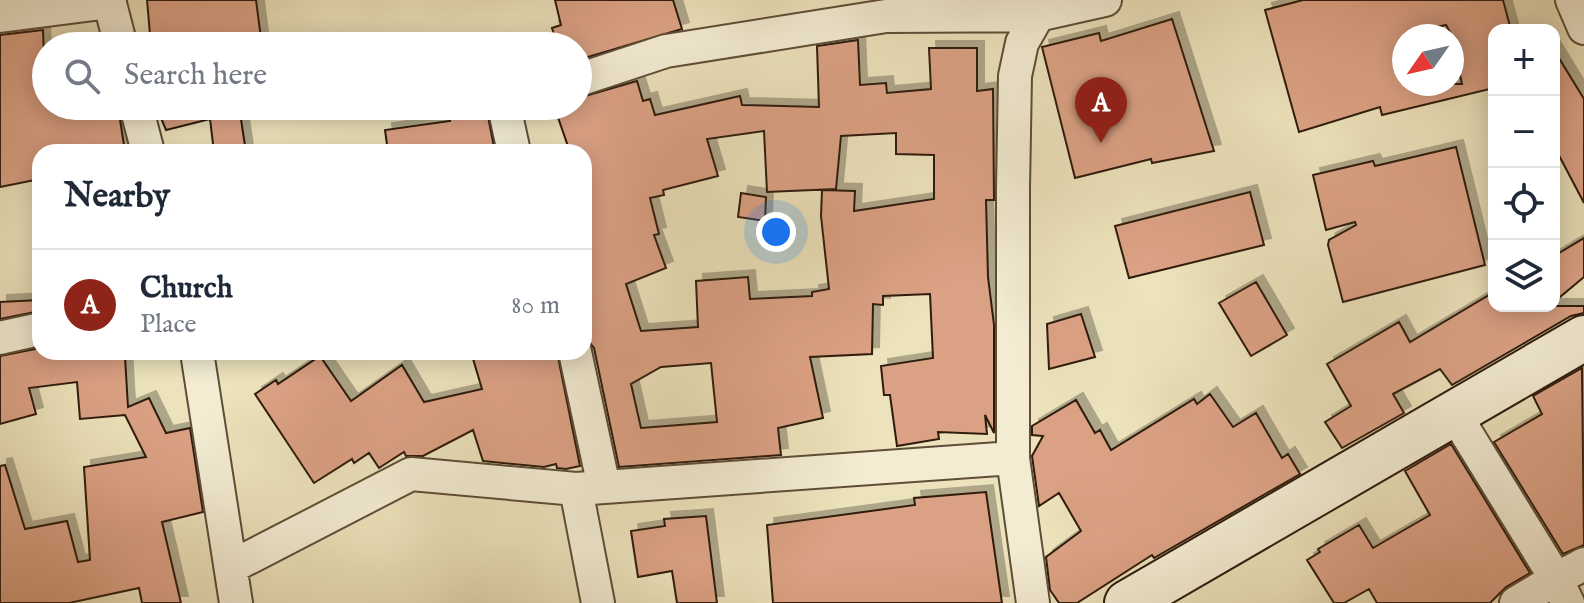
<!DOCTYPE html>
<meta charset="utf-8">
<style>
:root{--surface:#fff;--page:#f6f6f7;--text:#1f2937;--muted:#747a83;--line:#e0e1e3;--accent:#8f2418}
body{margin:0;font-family:"IM FELL English",serif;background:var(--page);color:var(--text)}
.controls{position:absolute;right:24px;top:24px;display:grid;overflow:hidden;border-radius:16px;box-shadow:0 4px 20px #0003}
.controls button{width:72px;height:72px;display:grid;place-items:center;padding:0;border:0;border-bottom:2px solid var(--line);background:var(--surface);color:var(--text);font:40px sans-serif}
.compass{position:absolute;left:1392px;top:24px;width:72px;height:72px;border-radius:50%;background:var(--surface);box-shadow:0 4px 20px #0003;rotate:236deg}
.you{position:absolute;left:776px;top:232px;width:28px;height:28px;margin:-20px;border:6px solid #fff;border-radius:50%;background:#1a73e8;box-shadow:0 0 0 12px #1a73e833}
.badge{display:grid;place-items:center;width:52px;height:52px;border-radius:50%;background:var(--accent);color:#fff;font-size:26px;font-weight:700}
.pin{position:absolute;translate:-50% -66px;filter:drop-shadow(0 2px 4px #0008)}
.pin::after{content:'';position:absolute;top:42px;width:28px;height:24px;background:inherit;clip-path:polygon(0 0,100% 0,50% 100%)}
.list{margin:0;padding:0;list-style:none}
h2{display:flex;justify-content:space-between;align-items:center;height:104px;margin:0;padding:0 32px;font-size:34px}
h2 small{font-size:26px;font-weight:400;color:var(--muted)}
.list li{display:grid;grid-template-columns:52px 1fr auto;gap:24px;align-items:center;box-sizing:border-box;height:112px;padding:0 32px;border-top:2px solid var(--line)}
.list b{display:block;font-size:30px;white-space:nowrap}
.list p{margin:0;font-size:26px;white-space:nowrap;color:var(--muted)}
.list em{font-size:26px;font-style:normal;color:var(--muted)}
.icon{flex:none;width:44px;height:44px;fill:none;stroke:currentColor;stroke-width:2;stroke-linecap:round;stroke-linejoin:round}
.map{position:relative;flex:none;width:1584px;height:603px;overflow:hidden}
.search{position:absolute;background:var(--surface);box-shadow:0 4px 20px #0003;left:32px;top:32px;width:560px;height:88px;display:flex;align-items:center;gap:20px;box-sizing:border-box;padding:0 28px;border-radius:44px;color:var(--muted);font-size:30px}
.panel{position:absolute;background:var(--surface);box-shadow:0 4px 20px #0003;left:32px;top:144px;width:560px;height:216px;border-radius:24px}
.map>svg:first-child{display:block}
</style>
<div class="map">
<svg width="1584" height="603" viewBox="0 0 1584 603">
<defs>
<filter id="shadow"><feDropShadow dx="7" dy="-7" stdDeviation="0" flood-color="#0004"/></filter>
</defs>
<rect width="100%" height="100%" fill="#ece2bb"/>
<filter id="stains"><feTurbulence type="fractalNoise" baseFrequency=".0025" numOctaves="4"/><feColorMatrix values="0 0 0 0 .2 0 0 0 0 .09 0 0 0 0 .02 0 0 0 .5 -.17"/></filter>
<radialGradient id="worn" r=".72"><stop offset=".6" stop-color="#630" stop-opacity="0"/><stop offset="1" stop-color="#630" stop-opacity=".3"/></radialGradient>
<!-- building -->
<path fill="#dba184" stroke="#2f1b0b" stroke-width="2" fill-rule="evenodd" filter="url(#shadow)" d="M147,0H256L262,46H151Z
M555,0H673L682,29L578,60V46H558L552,28L561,25Z
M1303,0H1503L1511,30H1494V88L1382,115L1380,107L1299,132L1265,10ZM1446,25L1452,36L1462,84H1404V35Z
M1172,19L1214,151L1152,163L1151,159L1075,178L1042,47L1099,33L1101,41Z
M43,30L46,106H118L125,152H40V179L0,187V35Z
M858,40L860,85L886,83L887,93L931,89L929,48H977V91L993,89L994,200H986L988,277L994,325V433L985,415L987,434L938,432L939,439L897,446L890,395H884L881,366L933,358L930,294L883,296V305L873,304L872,354L810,357L823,418L778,428L781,455L619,467L594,348L584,336V152H570L554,106H578V98L637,81L643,101L650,99L655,115L740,96L742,105L819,107L817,46ZM764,131L767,192L836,189L841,136L896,133V154L934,155V199L854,211L855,191L822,190L821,216L829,289L812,292V296L750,299L748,277L696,281L698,327L641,331L626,284L666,268L654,235L659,234L650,198L664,195L663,190L718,176L707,139ZM711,363L717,422L641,428L631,384L661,367Z
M1554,50L1584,99V203L1554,146Z
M156,106H239L246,152H214L210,119L166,130Z
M448,106H486L495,152H388L385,130L450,121Z
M1456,147L1485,265L1343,302L1328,245L1329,240L1356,225L1355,222L1326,230L1313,175L1373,161L1375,166Z
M1250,192L1264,245L1129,278L1115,226Z
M741,193L766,197L765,221L738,217Z
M1584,238V277L1554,302V256Z
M1256,282L1287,335L1251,356L1219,303Z
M1494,292V306H1584V313L1571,316L1452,385L1440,369L1393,394L1404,413L1342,448L1325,422L1351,406L1327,364L1399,322L1410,342Z
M40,300V311L0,319V302Z
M1081,314L1095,357L1049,369L1047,324Z
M40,348V352H119L120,357H125L128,407L149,398L166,433L190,428L203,512L162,522L181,603H142L139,588L69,603H0V466L5,465L25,529L67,521L78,562L90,560L84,467L146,457L125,415L80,419L77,382L29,388L36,414L0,424V356Z
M471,352H557L580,466L566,469L557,468L556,464L544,467L483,461L473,430L423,456H406L404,452L379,468L369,453L354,463L352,459L314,483L255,394L276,380L278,384L320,356L351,401L402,365L424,402L482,389Z
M1582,368L1584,545L1563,554L1494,442L1542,414L1533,396Z
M1210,394L1233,427L1256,413L1282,458L1288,454L1300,474L1154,558L1152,555L1077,603H1059L1050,590L1046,557L1081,531L1059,493L1039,506L1032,456L1043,436L1032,435V426L1076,400L1095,433L1100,430L1111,450L1194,399L1197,404Z
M1451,444L1530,573L1506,587L1490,603H1377L1369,589L1344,603H1334L1307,560L1320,552L1318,549L1359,525L1373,548L1430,515L1405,471Z
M986,492L1002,603H773L767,525L915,505L914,498Z
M706,516L717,603H677L672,571L638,577L631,531L665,526L664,519Z"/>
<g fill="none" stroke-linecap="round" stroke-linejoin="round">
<defs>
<path id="minor" d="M109,0L121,46
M1572,0L1584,28
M0,16L110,2
M578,80L666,51L886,16L1038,15L1105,0
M136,106L148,152
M504,106L514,152
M0,338L40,329
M197,352L236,603
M575,352L604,487
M1454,413L1556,579L1516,603
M576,489L598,603
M231,567L411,474L576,489L1013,458
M1033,603L1013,458V188L1015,76L1022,43L1038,15V0
M1568,603L1556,579L1584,564"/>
<path id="secondary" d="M1127,603L1584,338"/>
</defs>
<!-- minor casing -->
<use href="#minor" stroke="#5e4d37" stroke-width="36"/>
<!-- secondary casing -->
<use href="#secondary" stroke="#2f1b0b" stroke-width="48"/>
<!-- minor -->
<use href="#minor" stroke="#f3ecd3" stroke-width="32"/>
<!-- secondary -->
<use href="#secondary" stroke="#f3ecd3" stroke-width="44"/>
</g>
<rect width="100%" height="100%" filter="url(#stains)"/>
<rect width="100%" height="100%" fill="url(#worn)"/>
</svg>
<div class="controls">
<button>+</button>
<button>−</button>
<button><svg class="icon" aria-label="locate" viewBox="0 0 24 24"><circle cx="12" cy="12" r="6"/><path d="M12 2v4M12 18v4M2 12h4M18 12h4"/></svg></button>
<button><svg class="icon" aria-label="layers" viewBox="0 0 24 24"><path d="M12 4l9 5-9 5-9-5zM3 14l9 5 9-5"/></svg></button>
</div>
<svg class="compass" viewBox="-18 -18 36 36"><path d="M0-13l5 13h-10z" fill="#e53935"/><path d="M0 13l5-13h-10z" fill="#747a83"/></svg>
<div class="you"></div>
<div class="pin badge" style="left:1101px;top:143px">A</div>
<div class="search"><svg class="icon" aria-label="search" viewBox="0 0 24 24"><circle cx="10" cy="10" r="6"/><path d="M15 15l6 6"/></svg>Search here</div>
<section class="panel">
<h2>Nearby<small></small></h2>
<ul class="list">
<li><span class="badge">A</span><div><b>Church</b><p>Place</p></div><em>80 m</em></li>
</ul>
</section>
</div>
